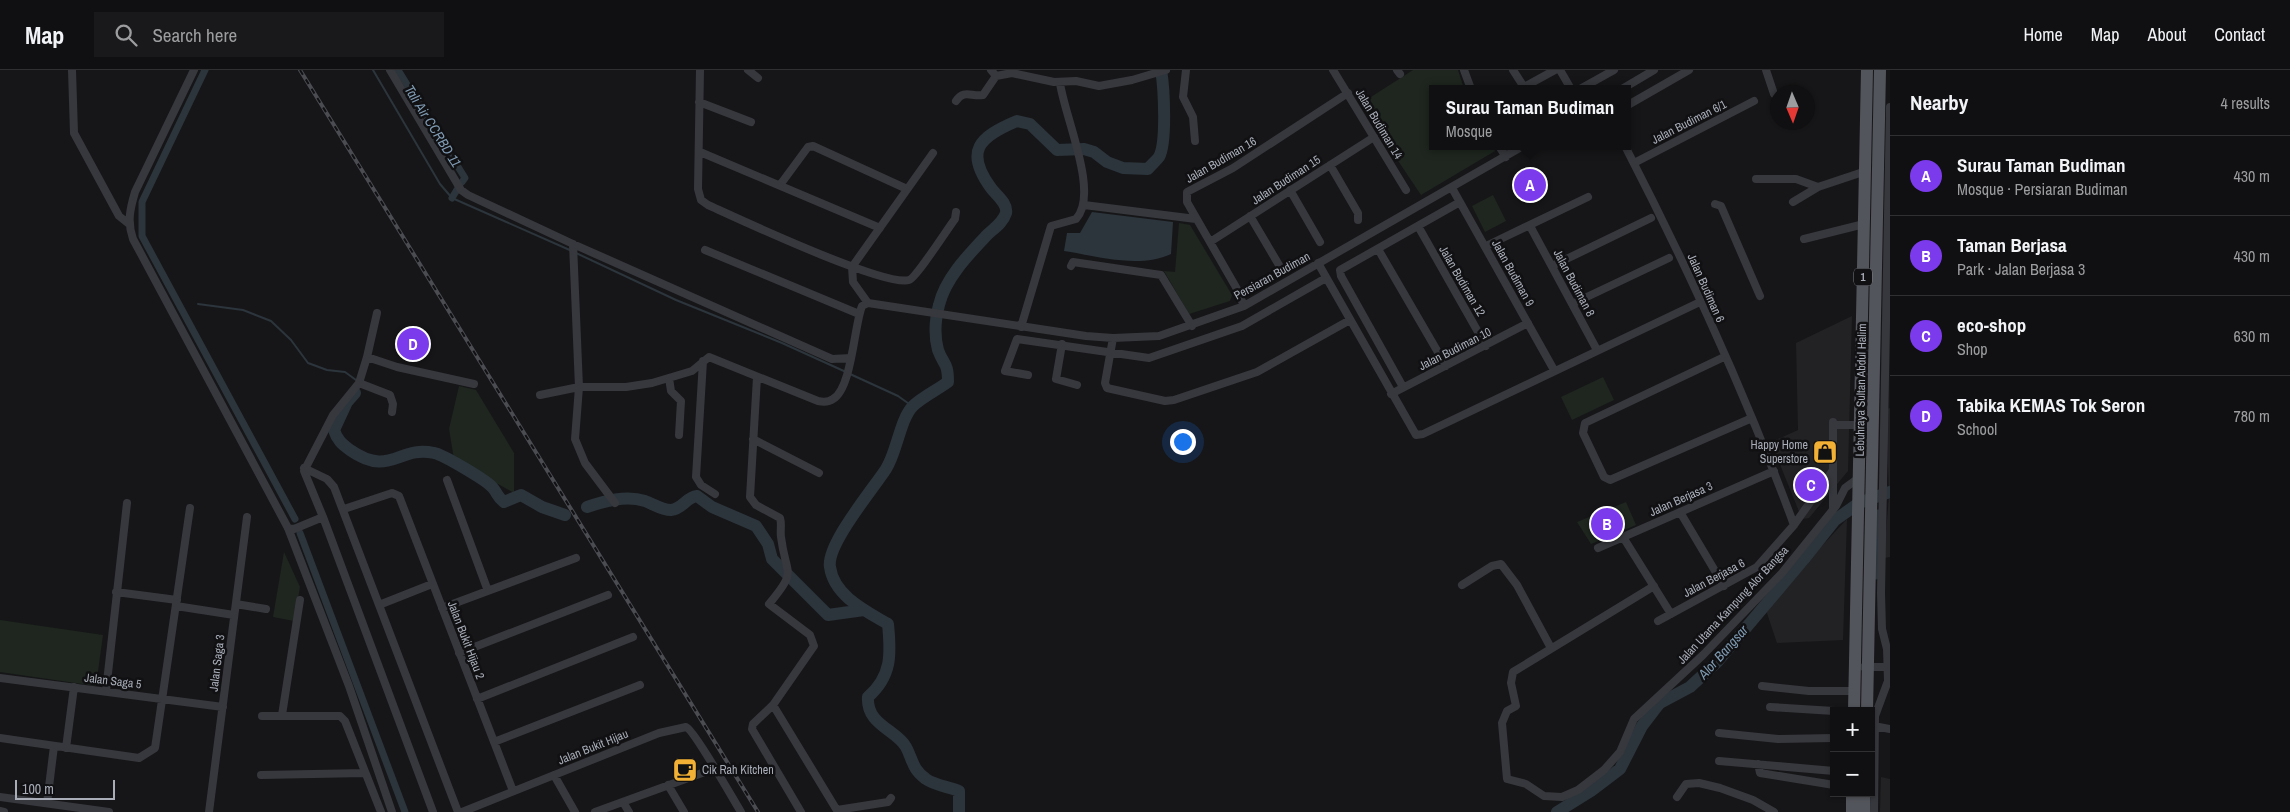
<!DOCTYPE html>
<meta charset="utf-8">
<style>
:root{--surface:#101012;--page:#19191b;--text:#f1f3f6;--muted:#9c9d9f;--line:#303032;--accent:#7c3aed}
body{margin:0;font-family:"Archivo Narrow",sans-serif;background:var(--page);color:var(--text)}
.controls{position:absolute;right:15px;bottom:15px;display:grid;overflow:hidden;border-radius:0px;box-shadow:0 1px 4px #0004}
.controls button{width:45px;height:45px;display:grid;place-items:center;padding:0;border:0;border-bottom:1px solid var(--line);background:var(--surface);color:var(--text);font:25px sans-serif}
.compass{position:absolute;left:1770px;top:15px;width:45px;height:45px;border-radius:50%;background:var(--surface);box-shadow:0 1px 4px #0004;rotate:178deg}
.scale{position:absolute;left:15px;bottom:12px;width:100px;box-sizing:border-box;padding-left:5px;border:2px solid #a8adb8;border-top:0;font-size:14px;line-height:18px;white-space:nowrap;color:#a8adb8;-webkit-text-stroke:4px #111113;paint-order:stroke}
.you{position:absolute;left:1182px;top:371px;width:18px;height:18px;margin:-12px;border:4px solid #fff;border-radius:50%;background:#1a73e8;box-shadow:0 0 0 8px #1a73e833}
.badge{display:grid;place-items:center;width:32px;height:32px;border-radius:50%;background:var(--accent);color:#fff;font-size:16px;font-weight:700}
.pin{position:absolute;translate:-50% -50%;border:2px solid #fff;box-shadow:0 1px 5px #0006}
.popup{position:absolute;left:1429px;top:15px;width:202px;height:65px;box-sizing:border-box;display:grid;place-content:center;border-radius:0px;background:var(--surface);filter:drop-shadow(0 1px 4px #0005);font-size:16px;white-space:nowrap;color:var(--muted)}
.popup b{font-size:19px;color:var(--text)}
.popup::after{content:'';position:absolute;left:50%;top:100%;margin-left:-10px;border:10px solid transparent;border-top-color:var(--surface)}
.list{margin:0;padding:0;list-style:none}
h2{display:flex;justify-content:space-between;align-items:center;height:65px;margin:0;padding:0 20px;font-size:21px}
h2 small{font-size:16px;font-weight:400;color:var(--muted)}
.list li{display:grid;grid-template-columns:32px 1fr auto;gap:15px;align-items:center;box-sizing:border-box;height:80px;padding:0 20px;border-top:1px solid var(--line)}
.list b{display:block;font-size:19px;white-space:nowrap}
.list p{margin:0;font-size:16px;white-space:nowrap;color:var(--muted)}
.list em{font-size:16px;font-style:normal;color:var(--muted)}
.icon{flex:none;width:28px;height:28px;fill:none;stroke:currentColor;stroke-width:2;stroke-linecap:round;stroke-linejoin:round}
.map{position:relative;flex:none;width:1890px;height:742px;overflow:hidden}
header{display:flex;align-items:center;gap:30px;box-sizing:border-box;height:70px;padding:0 25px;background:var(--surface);border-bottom:1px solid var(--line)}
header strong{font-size:24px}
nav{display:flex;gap:28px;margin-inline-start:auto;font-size:18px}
.search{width:350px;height:45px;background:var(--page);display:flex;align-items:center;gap:12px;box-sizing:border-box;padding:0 18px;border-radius:0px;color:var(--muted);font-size:19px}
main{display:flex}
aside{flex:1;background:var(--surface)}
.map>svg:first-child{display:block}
</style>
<header>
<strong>Map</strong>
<div class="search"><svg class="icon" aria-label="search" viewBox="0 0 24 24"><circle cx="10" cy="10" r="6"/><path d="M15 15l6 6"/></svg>Search here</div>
<nav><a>Home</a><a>Map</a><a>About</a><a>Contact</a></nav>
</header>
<main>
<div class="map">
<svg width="1890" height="742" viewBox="0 0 1890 742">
<rect width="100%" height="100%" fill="#161618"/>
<!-- built -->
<path fill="#222225" d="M1852,246L1848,401L1809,448L1802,449L1771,372L1798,360L1796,273Z
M1890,338V487L1884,488L1889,425L1886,339Z
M1847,449L1843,570L1777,573L1765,537Z
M1881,707L1890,709V742H1880Z"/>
<!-- green -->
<path fill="#1e261f" d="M1413,0H1458L1464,19H1432V76H1492L1495,81L1421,125L1360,34Z
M1493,125L1506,151L1485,162L1472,136Z
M1179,153L1190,155L1232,225L1230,231L1189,244L1164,201L1175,202Z
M1603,307L1614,330L1572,350L1561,327Z
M459,316L476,320L514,383V423L454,389L449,359Z
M1626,432L1636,455L1591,474L1577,452Z
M284,482L300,517L294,551L273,547Z
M0,550L103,565L96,616L0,602Z"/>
<!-- water -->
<path fill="#2c353c" d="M1092,142L1173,152L1171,184C1139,199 1097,186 1064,181L1067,163H1080Z"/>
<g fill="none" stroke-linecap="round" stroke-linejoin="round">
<!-- stream -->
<path stroke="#2c353c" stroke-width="2" d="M373,0L440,114L452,128L572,181
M576,183L676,230L782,273L846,302
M198,234L243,240L271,251L291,270L308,293L327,300L345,302L356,310
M850,304L898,326L912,336"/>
<!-- canal -->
<path stroke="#2c353c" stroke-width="7" d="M205,0L142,132V166L295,449
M398,0L465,108L462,112
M452,128L458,118
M300,463L405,742
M1876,506L1878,443"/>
<!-- river -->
<path stroke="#2c353c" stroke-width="12" d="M355,323L347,332L334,360C337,370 342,374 350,380C390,408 399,375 434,383C442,384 488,411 493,418C498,424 497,427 504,432L521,425L542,437L565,445
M587,437C605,431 626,425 645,431C653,434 662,440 671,440C683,439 686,427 697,426L712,437L756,456L768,474L772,489L828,545L864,540
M959,742V721C949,717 934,715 926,709C912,699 913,690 906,677C897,660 866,655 868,627C892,606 891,584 888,554C866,541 834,526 830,497C826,475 873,419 886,399C897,382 900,349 913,336C922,327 937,320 948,312C948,292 944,296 938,280C934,265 935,250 939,235C945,209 968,185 986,166C993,159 1003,153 1006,143C1008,133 996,125 991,118C964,81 979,67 1017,51L1030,54L1057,80L1084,79L1094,82L1107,92L1123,98L1148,99C1151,95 1156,91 1159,87C1167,73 1164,17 1161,0
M1557,742L1591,721L1620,699L1642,656L1655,639L1660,633L1690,617L1718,591L1804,489L1835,450L1859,433L1890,422"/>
<!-- minor -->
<path stroke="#37383d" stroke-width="8" d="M72,0L74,63L119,146L129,154
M194,0L135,122C130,139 127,152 133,169L288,458L349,616L392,742
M390,0L461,120L468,125L573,174L832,289L851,288
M700,0L698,119L701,130L708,135C739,149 884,217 909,210C916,208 948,158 955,149L956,142
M748,0L758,8
M991,0L996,6L1012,3L1054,12L1076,11L1099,16L1132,10L1166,0
M1186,0L1183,27L1193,47L1195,71
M1333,0L1406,120
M1397,0L1400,4
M1464,0L1471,19
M1513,0L1524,17L1555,0
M1560,0L1571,19
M1766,0L1774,24
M1580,19L1614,0
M1622,19L1654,0
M956,31C964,19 971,27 983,25L996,6
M699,32L751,52
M1628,35L1689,0
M1499,76L1506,87
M1625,76C1688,198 1746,325 1794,455
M700,82L880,158
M1634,93L1754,31
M1330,95L1358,143V150
M1756,109H1796L1818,117
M780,115L808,77L813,76L907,119
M1452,118L1554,300
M1290,120L1320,172
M1793,132L1818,117L1866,101
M1715,134L1721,136L1760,226
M1084,135L1196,149
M1250,146L1279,195
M1418,156L1486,276
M1530,156L1597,280
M1804,169L1864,154
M1210,172L1374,67
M573,174L579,317L575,369L585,393L615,433
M1486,176L1588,127
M1378,179L1446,296
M705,180L859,244
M1318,193L1416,365L1423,364L1700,232
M1071,196L1073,192L1161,205L1192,256
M1552,196L1651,148
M868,233L853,212L852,197L933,83
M1572,234L1669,188
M1244,236L1237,219L1187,132V122L1233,98L1348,23
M1021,257L1051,156L1076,149C1100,124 1064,45 1060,13
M1113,268L1105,313L1107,318L1165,331L1174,330L1257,302L1350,250
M1062,274L1056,309L1077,315
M367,287L377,243
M1724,287L1585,353L1583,363L1604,407L1610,410L1752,348
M703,291L696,407L701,415L715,424
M1028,305L1005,301L1017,269L1149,288L1242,256L1326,208
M757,307L750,427L756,435L780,448C782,454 780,460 781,467C786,507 798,499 769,534L810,565L814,576L773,635L753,654L752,659L801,742
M669,308L671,321L681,331L679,365
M359,313L390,325L393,334L392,342
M1403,317L1341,206L1340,200L1460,132
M1391,324L1528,253
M540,325L579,317H626L652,313L692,301L709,287L818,331C823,332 829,332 833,329C852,318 854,256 862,236L868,233L1086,266L1113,268L1159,266L1244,236L1523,76
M1833,355H1860
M753,369L819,403
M304,398L327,409L334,417L458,742
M447,410L488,521
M344,439L392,423L399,426L513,721
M1833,440V352
M1680,442L1724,516
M288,458L294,459L323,447
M1623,467L1671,544
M1598,478L1774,401
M1462,515L1492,496L1501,494L1517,515L1551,578
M1654,516L1513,602L1511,613L1516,636L1507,641L1502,653L1507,709L1526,714L1544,726L1562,727L1578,720L1604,700L1620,682L1634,649L1703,585L1782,503L1836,436L1845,418L1860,407
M116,522L177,530
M236,534L266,539
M379,535L432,514
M176,536L234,545
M442,538L576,488
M1658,551L1757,497L1794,455L1833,400
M459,583L608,525
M1864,597H1887
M0,608L223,637
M1762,616L1809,621H1854
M106,621L127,433
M477,629L633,567
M773,635L838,742
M1770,637L1834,641
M282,645L300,530
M262,646H340L345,651L381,742
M1874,656L1890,659
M1719,663L1778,669L1834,668
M0,668L139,688L155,678L190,438
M494,672L640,615
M66,678L74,617
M1719,691L1834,701
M1758,694L1760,703L1834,715
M261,705L365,703
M554,705L575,742
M668,715L684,742
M0,727L109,742
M1677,727L1686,714L1699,713L1720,718L1753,730L1774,742
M623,732L629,742
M47,733L54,676
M837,740L888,732L891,728
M0,741L4,742
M209,742L247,447
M433,742L323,447L304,401L333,345L359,313L367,287L397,297L474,314
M462,742L659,663L686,657C694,660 733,729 741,742
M595,742L713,699
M1874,742L1875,646L1888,611L1887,579L1882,559L1881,523L1890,37"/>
<!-- primary -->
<path stroke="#53555c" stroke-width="12" d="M1854,641L1867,0
M1867,641L1880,0
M1852,742V723
M1864,742V723"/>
<defs>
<path id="rail" d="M300,0L758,742"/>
</defs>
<!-- rail casing -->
<use href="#rail" stroke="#4a4c52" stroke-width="4"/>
<!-- rail -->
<use href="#rail" stroke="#111113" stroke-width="2" stroke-dasharray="5.5" stroke-linecap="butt"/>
</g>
<!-- icons -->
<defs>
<symbol id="shop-square" viewBox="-11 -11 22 22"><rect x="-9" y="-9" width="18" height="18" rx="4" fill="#f2b134" stroke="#111113"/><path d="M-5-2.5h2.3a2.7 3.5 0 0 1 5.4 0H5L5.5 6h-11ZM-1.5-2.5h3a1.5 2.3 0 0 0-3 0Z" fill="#111"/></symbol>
<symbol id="cafe-square" viewBox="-11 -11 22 22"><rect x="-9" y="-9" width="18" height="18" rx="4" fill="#f2b134" stroke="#111113"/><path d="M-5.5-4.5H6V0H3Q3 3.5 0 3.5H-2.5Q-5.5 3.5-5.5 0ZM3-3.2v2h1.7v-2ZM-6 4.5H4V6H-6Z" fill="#111"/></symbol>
</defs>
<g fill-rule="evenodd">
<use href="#shop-square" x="1811" y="368" width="28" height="28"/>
<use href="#cafe-square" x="671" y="686" width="28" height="28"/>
</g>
<g text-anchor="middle" stroke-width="5" stroke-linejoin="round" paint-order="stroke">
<!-- shield labels -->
<rect fill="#111113" stroke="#7b7e86" stroke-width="1" x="1854" y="198.5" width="18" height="17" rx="4"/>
<g font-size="11" font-weight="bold" fill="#a8adb8">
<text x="1863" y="211">1</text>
</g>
<!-- street labels -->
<g font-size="12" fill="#a8adb8" stroke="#111113">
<text transform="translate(1689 52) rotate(-27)" y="4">Jalan Budiman 6/1</text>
<text transform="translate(1379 54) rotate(59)" y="4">Jalan Budiman 14</text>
<text transform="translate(1221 90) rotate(-30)" y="4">Jalan Budiman 16</text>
<text transform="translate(1286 110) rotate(-33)" y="4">Jalan Budiman 15</text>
<text transform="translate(1513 203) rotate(61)" y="4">Jalan Budiman 9</text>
<text transform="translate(1272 206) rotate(-29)" y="4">Persiaran Budiman</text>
<text transform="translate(1462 211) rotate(60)" y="4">Jalan Budiman 12</text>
<text transform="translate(1574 213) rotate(62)" y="4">Jalan Budiman 8</text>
<text transform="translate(1706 218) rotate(66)" y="4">Jalan Budiman 6</text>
<text transform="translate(1455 279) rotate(-27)" y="4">Jalan Budiman 10</text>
<text transform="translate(1861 320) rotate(-89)" y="4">Lebuhraya Sultan Abdul Halim</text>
<text transform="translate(1681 429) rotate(-24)" y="4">Jalan Berjasa 3</text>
<text transform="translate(1714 508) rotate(-28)" y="4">Jalan Berjasa 6</text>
<text transform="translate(1733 535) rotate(-47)" y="4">Jalan Utama Kampung Alor Bangsa</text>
<text transform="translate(466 570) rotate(69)" y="4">Jalan Bukit Hijau 2</text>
<text transform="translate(217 593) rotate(-83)" y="4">Jalan Saga 3</text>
<text transform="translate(113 611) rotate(7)" y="4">Jalan Saga 5</text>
<text transform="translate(593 677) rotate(-22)" y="4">Jalan Bukit Hijau</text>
</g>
<!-- poi labels -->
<g font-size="12" fill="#a8adb8" stroke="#111113" text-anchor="end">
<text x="1808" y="379">Happy Home<tspan x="1808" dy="14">Superstore</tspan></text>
<text x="702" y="704" text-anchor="start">Cik Rah Kitchen</text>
</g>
<!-- water labels -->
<g font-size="14" font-style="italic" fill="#7f9bb3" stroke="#111113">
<text transform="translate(433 56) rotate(58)" y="5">Tali Air CCRBD 11</text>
<text transform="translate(1723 582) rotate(-48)" y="5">Alor Bangsar</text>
</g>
</g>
</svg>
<div class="controls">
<button>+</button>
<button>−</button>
</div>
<svg class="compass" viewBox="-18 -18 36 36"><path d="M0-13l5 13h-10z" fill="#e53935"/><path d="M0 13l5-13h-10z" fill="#9c9d9f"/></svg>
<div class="scale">100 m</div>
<div class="you"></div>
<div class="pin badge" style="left:1530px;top:115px">A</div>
<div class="popup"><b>Surau Taman Budiman</b>Mosque</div>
<div class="pin badge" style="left:1607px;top:454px">B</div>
<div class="pin badge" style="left:1811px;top:415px">C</div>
<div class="pin badge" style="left:413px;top:274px">D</div>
</div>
<aside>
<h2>Nearby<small>4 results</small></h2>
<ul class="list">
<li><span class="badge">A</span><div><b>Surau Taman Budiman</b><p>Mosque · Persiaran Budiman</p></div><em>430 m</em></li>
<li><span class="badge">B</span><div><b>Taman Berjasa</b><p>Park · Jalan Berjasa 3</p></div><em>430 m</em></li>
<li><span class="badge">C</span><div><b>eco-shop</b><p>Shop</p></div><em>630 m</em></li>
<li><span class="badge">D</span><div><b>Tabika KEMAS Tok Seron</b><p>School</p></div><em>780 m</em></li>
</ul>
</aside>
</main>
